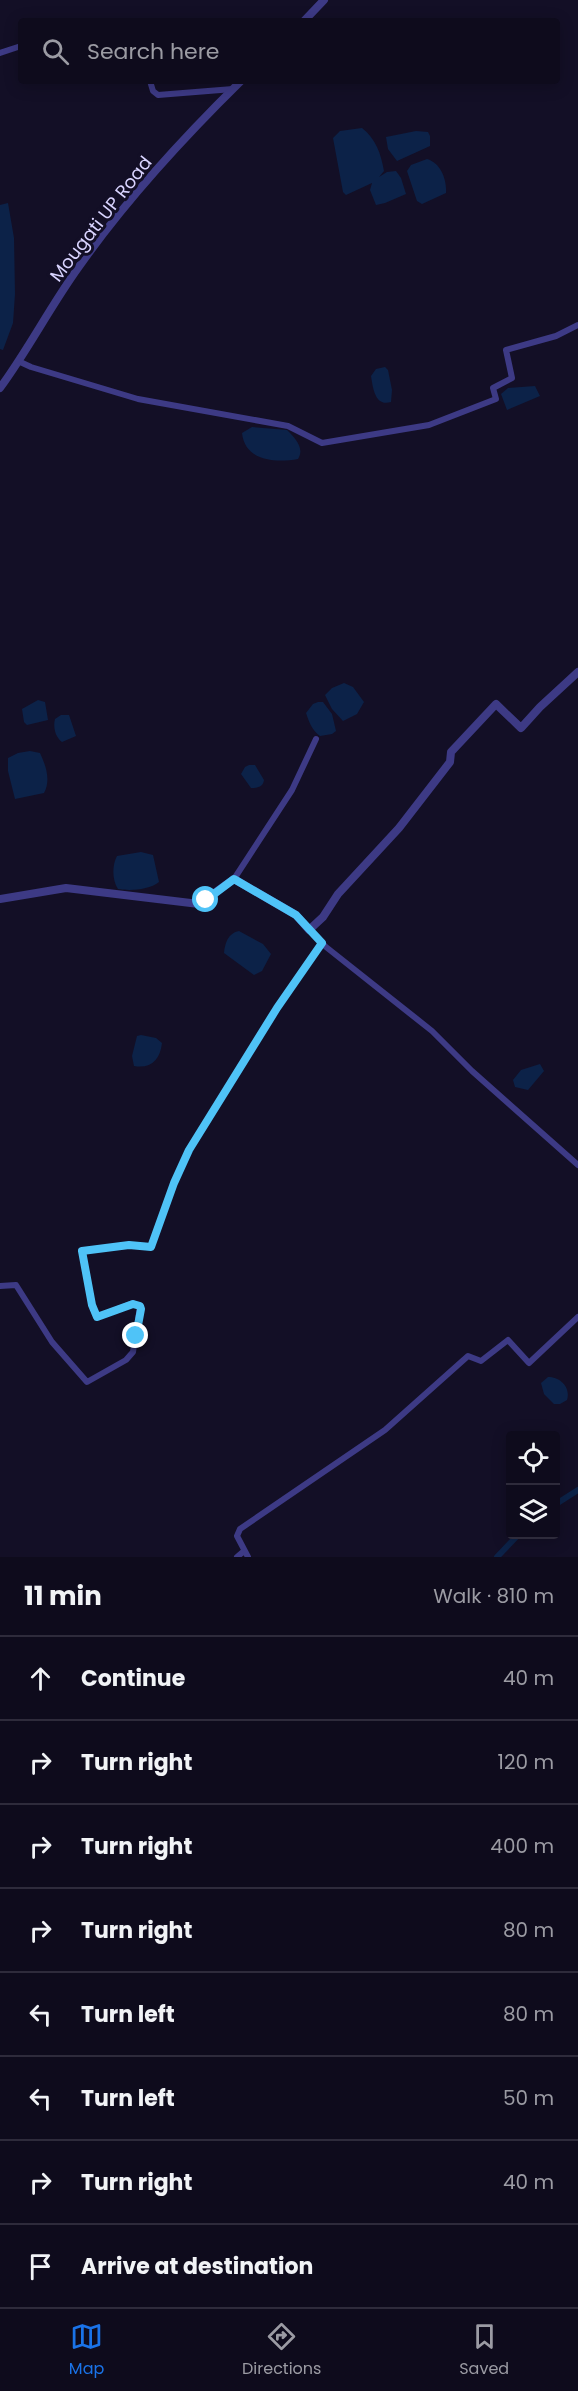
<!DOCTYPE html>
<meta charset="utf-8">
<style>
:root{--surface:#0e0b1c;--page:#1c1929;--text:#f1f3f6;--muted:#9b9ba3;--line:#2e2b3b;--accent:#1a73e8}
body{margin:0;font-family:Poppins,sans-serif;background:var(--page);color:var(--text)}
.controls{position:absolute;right:18px;bottom:18px;display:grid;overflow:hidden;border-radius:6px;box-shadow:0 3px 15px #0003}
.controls button{width:54px;height:54px;display:grid;place-items:center;padding:0;border:0;border-bottom:2px solid var(--line);background:var(--surface);color:var(--text);font:30px sans-serif}
.stop{position:absolute;width:18px;height:18px;margin:-14px;border:4px solid #4fc3f7;border-radius:50%;background:#fff}
.stop.end{background:#4fc3f7;border-color:#fff;box-shadow:0 2px 6px #0008}
.list{margin:0;padding:0;list-style:none}
h2{display:flex;justify-content:space-between;align-items:center;height:78px;margin:0;padding:0 24px;font-size:26px}
h2 small{font-size:20px;font-weight:400;color:var(--muted)}
.list li{display:grid;grid-template-columns:39px 1fr auto;gap:18px;align-items:center;box-sizing:border-box;height:84px;padding:0 24px;border-top:2px solid var(--line)}
.list b{display:block;font-size:22px;white-space:nowrap}
.list em{font-size:20px;font-style:normal;color:var(--muted)}
.icon{flex:none;width:33px;height:33px;fill:none;stroke:currentColor;stroke-width:2;stroke-linecap:round;stroke-linejoin:round}
.map{position:relative;flex:none;width:578px;height:1557px;overflow:hidden}
.search{position:absolute;background:var(--surface);box-shadow:0 3px 15px #0003;left:18px;right:18px;top:18px;height:66px;display:flex;align-items:center;gap:15px;box-sizing:border-box;padding:0 21px;border-radius:6px;color:var(--muted);font-size:22px}
.sheet{height:750px;background:var(--surface)}
nav{display:flex;justify-content:space-around;align-items:center;box-sizing:border-box;height:84px;border-top:2px solid var(--line);background:var(--surface);font-size:16px;color:var(--muted)}
nav a{display:grid;justify-items:center;gap:3px}
nav .on{color:var(--accent)}
.map>svg:first-child{display:block}
</style>
<div class="map">
<svg width="578" height="1557" viewBox="0 0 578 1557">
<rect width="100%" height="100%" fill="#130f26"/>
<!-- water -->
<path fill="#0c2248" d="M362,128C376,139 381,154 384,171L379,177L387,172L396,171L401,178L406,194L385,203L376,205L370,190L372,183L346,195L343,192L333,138L340,131Z
M416,131L428,132L430,136V146L397,161L388,149L386,137Z
M427,159C441,163 447,180 446,193L422,204L417,201L407,171L411,165Z
M8,203L14,238L15,294L13,323L3,350L0,349V205Z
M385,367L388,370L392,390L391,402C375,407 373,388 371,376L376,369Z
M535,386L540,396L507,410L501,394L508,388Z
M252,427L287,430C295,438 305,448 298,459C275,463 245,461 242,433Z
M344,683L353,687L364,702L357,714L343,721L332,709L325,695L332,688Z
M38,700L45,702L48,720L27,725L24,722L22,709Z
M318,702H323L332,714L336,731L332,734L320,736C312,730 309,722 306,713L313,704Z
M61,715H69L76,736L62,742C55,737 53,727 55,719Z
M30,751L40,753C46,766 51,780 44,793L15,799L8,771V758L18,753Z
M249,765H255L264,780C263,787 258,788 251,788L241,774L245,767Z
M141,852L153,855L159,882C149,890 130,891 118,889C112,880 112,865 117,856Z
M239,931L263,944L271,954L262,971L254,975L224,953C225,943 228,933 239,931Z
M141,1035L156,1038L162,1043C160,1060 151,1069 134,1066L132,1056L137,1036Z
M540,1064L544,1071L528,1090L515,1087L513,1080L521,1070Z
M548,1377C560,1377 571,1387 567,1400L560,1404H554L544,1394L541,1383Z"/>
<g fill="none" stroke-linecap="round" stroke-linejoin="round">
<!-- canal -->
<path stroke="#0c2248" stroke-width="6" d="M556,1504L578,1490
M497,1557L519,1534"/>
<!-- minor -->
<path stroke="#3d3a85" stroke-width="6" d="M0,53L21,46
M150,81L153,91L158,95L233,89
M18,361L31,367L138,399L288,426L322,443L429,425L496,399L493,388L512,378L506,350L556,336L578,325
M234,879L292,790L316,739
M309,930L326,947L432,1031L472,1071L578,1165
M0,1286L16,1285L52,1342L87,1382L126,1360L133,1352L140,1307L133,1303L97,1317L92,1305L82,1251L129,1245L151,1247L174,1183L189,1150L277,1008L322,943
M237,1557L244,1551
M248,1557L237,1536L240,1529L385,1430L468,1356L481,1361L508,1340L529,1363L578,1317"/>
<!-- tertiary -->
<path stroke="#3d3a85" stroke-width="8" d="M304,21L324,0
M0,388C28,350 50,307 78,268C125,201 182,139 241,81
M0,899L66,888L199,904L234,879L296,915L309,930L323,917L338,894L399,828L450,762L451,752L496,704L521,728L540,707L578,672"/>
</g>
<g fill="none" stroke-linecap="round" stroke-linejoin="round">
<!-- route -->
<path stroke="#4fc3f7" stroke-width="8" d="M136,1336L141,1309L140,1306L133,1304L97,1317L92,1305L82,1251L129,1245L151,1247L174,1183L189,1150L277,1008L322,943L296,915L234,879L206,900"/>
</g>
<g text-anchor="middle" stroke-width="6" stroke-linejoin="round" paint-order="stroke">
<!-- street labels -->
<g font-size="18" fill="#d9d4ff" stroke="#130f26">
<text transform="translate(101 219) rotate(-52)" y="6">Mougati UP Road</text>
</g>
</g>
</svg>
<div class="controls">
<button><svg class="icon" aria-label="locate" viewBox="0 0 24 24"><circle cx="12" cy="12" r="6"/><path d="M12 2v4M12 18v4M2 12h4M18 12h4"/></svg></button>
<button><svg class="icon" aria-label="layers" viewBox="0 0 24 24"><path d="M12 4l9 5-9 5-9-5zM3 14l9 5 9-5"/></svg></button>
</div>
<div class="stop" style="left:206px;top:900px"></div>
<div class="stop end" style="left:136px;top:1336px"></div>
<div class="search"><svg class="icon" aria-label="search" viewBox="0 0 24 24"><circle cx="10" cy="10" r="6"/><path d="M15 15l6 6"/></svg>Search here</div>
</div>
<section class="sheet">
<h2>11 min<small>Walk · 810 m</small></h2>
<ul class="list">
<li><svg class="icon" aria-label="ahead" viewBox="0 0 24 24"><path d="M12 20V5M6 11l6-6 6 6"/></svg><div><b>Continue</b></div><em>40 m</em></li>
<li><svg class="icon" aria-label="right" viewBox="0 0 24 24"><path d="M7 20v-9h11M14 6l5 5-5 5"/></svg><div><b>Turn right</b></div><em>120 m</em></li>
<li><svg class="icon" aria-label="right" viewBox="0 0 24 24"><path d="M7 20v-9h11M14 6l5 5-5 5"/></svg><div><b>Turn right</b></div><em>400 m</em></li>
<li><svg class="icon" aria-label="right" viewBox="0 0 24 24"><path d="M7 20v-9h11M14 6l5 5-5 5"/></svg><div><b>Turn right</b></div><em>80 m</em></li>
<li><svg class="icon" aria-label="left" viewBox="0 0 24 24"><path d="M17 20v-9H6M10 6l-5 5 5 5"/></svg><div><b>Turn left</b></div><em>80 m</em></li>
<li><svg class="icon" aria-label="left" viewBox="0 0 24 24"><path d="M17 20v-9H6M10 6l-5 5 5 5"/></svg><div><b>Turn left</b></div><em>50 m</em></li>
<li><svg class="icon" aria-label="right" viewBox="0 0 24 24"><path d="M7 20v-9h11M14 6l5 5-5 5"/></svg><div><b>Turn right</b></div><em>40 m</em></li>
<li><svg class="icon" aria-label="arrive" viewBox="0 0 24 24"><path d="M6 21V4h12l-3 4 3 4H6"/></svg><div><b>Arrive at destination</b></div></li>
</ul>
</section>
<nav>
<a class="on"><svg class="icon" aria-label="map" viewBox="0 0 24 24"><path d="M3 6l6-2 6 2 6-2v14l-6 2-6-2-6 2zM9 4v14M15 6v14"/></svg>Map</a>
<a><svg class="icon" aria-label="directions" viewBox="0 0 24 24"><path d="M12 3l9 9-9 9-9-9zM9 14v-3h6M13 9l2 2-2 2"/></svg>Directions</a>
<a><svg class="icon" aria-label="saved" viewBox="0 0 24 24"><path d="M7 4h10v16l-5-4-5 4z"/></svg>Saved</a>
</nav>
